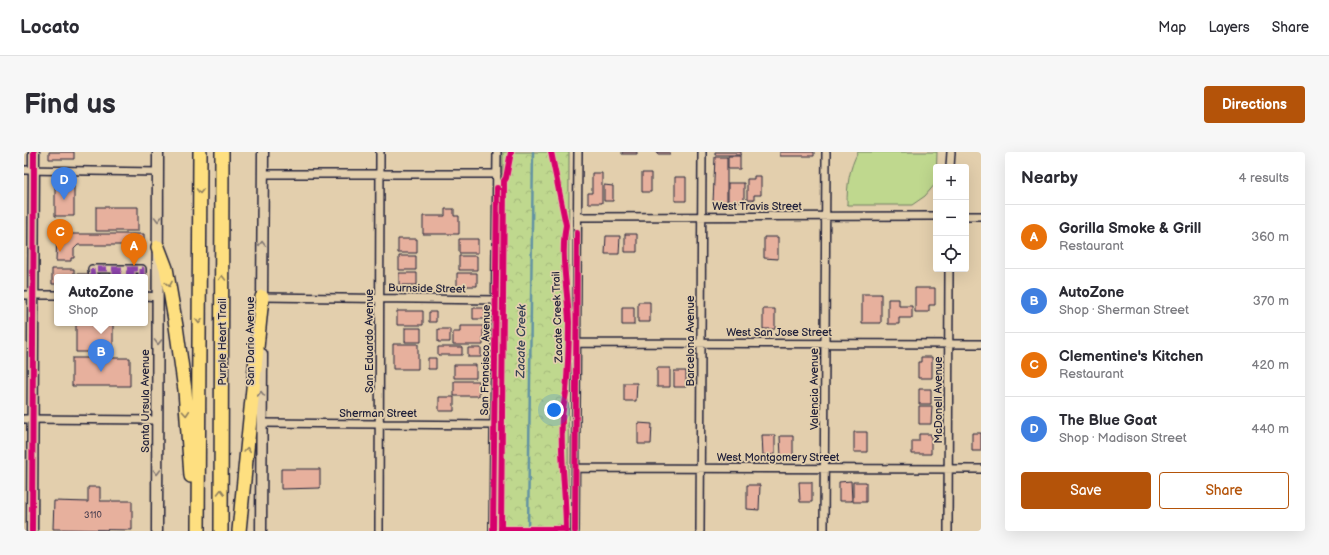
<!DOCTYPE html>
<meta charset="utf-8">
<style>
:root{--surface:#fff;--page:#f7f7f7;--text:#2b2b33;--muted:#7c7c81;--line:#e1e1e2;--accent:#b45309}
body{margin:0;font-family:"Balsamiq Sans",sans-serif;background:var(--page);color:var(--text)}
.controls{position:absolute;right:12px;top:12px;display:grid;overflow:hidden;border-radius:4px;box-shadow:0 4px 16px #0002}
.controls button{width:36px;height:36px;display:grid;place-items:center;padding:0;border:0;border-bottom:1px solid var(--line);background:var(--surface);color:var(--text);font:20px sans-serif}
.you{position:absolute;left:530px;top:258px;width:14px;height:14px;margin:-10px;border:3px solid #fff;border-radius:50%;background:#1a73e8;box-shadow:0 0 0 6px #1a73e833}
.badge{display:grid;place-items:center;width:26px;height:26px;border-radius:50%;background:var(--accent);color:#fff;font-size:13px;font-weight:700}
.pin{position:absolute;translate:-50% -33px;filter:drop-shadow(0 1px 2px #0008)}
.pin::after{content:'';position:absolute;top:21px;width:14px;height:12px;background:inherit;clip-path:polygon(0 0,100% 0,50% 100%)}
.popup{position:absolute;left:30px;top:122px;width:94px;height:52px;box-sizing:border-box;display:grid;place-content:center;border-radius:4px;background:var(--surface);filter:drop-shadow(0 1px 3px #0005);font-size:13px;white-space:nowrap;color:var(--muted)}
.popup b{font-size:15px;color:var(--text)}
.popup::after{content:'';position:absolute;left:50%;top:100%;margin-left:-8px;border:8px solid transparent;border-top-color:var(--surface)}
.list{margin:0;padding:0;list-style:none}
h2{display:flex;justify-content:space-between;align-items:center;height:52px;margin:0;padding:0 16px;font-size:17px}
h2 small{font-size:13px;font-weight:400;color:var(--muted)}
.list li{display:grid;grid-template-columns:26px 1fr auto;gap:12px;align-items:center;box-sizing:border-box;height:64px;padding:0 16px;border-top:1px solid var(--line)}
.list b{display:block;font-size:15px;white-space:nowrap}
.list p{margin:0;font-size:13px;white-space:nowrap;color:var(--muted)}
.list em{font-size:13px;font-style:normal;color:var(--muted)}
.actions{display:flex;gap:8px;padding:12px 16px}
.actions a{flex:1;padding:9px 0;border:1px solid var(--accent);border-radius:4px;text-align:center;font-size:14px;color:var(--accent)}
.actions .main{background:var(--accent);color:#fff}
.icon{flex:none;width:22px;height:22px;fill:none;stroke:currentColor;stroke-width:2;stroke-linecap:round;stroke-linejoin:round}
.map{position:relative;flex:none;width:957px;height:379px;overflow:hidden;border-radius:4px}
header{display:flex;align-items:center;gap:24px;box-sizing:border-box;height:56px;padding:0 20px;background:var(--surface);border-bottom:1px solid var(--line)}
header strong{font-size:19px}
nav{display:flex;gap:22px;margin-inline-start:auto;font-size:14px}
.intro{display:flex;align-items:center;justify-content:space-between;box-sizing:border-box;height:96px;padding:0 24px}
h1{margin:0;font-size:28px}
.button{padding:10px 18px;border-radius:4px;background:var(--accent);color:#fff;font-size:14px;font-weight:700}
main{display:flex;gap:24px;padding:0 24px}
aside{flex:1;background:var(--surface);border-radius:4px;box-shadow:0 4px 16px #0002}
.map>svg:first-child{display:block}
</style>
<header>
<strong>Locato</strong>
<nav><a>Map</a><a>Layers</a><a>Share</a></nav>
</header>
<div class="intro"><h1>Find us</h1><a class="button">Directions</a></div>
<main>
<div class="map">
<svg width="957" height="379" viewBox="0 0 957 379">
<defs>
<pattern id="forest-crowns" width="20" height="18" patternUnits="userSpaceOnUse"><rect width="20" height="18" fill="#bfd88e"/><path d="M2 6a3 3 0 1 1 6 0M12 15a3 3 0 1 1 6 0" fill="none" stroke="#a4b97b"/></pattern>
</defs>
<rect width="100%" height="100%" fill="#e3cfad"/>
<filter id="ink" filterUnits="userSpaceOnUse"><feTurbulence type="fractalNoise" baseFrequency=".025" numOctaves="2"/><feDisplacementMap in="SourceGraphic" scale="8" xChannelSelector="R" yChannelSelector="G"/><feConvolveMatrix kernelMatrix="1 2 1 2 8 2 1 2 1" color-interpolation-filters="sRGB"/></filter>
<g filter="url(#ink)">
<!-- grass -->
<path fill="#bfd88e" stroke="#707d64" d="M834,0H913L912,31L901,44L888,53H823C823,33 825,17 834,0Z"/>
<!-- forest -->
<path fill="url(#forest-crowns)" stroke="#707d64" d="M479,0H545L544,379H476Z"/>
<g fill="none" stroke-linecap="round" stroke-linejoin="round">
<!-- stream -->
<path stroke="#6393a3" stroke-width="2.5" d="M504,379L509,0"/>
</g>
<!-- building -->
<path fill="#e7b09d" stroke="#22223b" d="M25,0H50V7H25Z
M598,0H613V2H598Z
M633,0H646V2H633Z
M691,0H717V3H691Z
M756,0H790V4H756Z
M704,4H716V17H704Z
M691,5H703V51H689Z
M568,21H578V51H564V41H568Z
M618,21H627V40H618Z
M730,24H737V43H730V48H723V27H730Z
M651,25H662V49H651Z
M704,31H720V50H704Z
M31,33H50V64H31Z
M580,33L589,34V49H580Z
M72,55H114V79H72Z
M421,57H430V64H435V82H399V64H421Z
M33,82H120V93H54L50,97V106H47V109H32Z
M601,82H613V100H601Z
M582,84H596L595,102H581Z
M740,85H754V107L740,106Z
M374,87H393V101H374Z
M435,87H454V101H435Z
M375,104H392V118H375Z
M435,104H453V118H435Z
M28,117H50V125H33V132H28Z
M375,121H393V133H375Z
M433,121H453V134H433Z
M50,122H69V125H50Z
M891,136H911V153H905V160H891Z
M838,142H857V171H838Z
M864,147H875V154H888V166H875V172H864Z
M614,150H626V170H614Z
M598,155H610V173H598Z
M449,156H461V167H449Z
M739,157H751V177H739Z
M373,159H399V173H373Z
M405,160H412V170H405Z
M52,171H89V200H52Z
M436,174H459V193H429V180H436Z
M381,176H397V190H381Z
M414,177H426V190H414Z
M369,192H394V217H369Z
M414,195H438V203H414Z
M444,196H457V205H444Z
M897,205H908V226H894V210H897Z
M48,206H106V234H48Z
M404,206H412V217H404Z
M430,213H452V226H430Z
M633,216H646V235H633Z
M650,219H662V235H650Z
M430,229H455V244H430Z
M600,231H613L612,249H600Z
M895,237H907V252H895Z
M415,245H430V259H415Z
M895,254H908L907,272H895Z
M614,271L628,272L627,292H614Z
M830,280H843V300H830Z
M948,281H957V299H948Z
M895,282H907V302H888V289H895Z
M738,283H751V303H739Z
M756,284H769V304L757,305Z
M257,317H296V336L257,337Z
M827,329L828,349H815V330Z
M775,330H788V350H776Z
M829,330H842V350H829Z
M723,333H736L735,358L723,357Z
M64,335H76V349H108V378L29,377L30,349L64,350Z"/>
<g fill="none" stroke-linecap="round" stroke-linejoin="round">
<defs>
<path id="street" d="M926,15L927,0
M0,18L134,20
M239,22H473
M942,64H957
M553,65L912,64
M71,125H69L68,117H118V125
M91,125V121H108V125
M0,143H33
M121,144L134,145
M238,145L472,148
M553,191L957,192
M0,267L133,268
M237,271L470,273
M552,316L957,317
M355,379L356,0
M469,379L473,0
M551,379L554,0
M676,379L678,0
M800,379L802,0
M924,379L925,117"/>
<path id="secondary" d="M238,152L239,0
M8,379L10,0
M133,379L134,0
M237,379L238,202"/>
<path id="highway" d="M134,95L142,116L152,174L161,238L167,324
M174,379L176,0
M197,379L198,0
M215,379L238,145"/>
</defs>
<!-- street casing -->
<use href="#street" stroke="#22223b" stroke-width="10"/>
<!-- secondary casing -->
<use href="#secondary" stroke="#22223b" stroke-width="13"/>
<!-- highway casing -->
<use href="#highway" stroke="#22223b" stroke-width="16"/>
<!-- street -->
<use href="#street" stroke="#e3cfad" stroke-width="7"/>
<!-- secondary -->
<use href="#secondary" stroke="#e3cfad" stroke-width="10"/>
<!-- highway -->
<use href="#highway" stroke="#fedf80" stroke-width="13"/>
<!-- quiet -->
<path stroke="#8e44ad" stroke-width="5" stroke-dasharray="10 5" stroke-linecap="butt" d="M71,125H69L68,117H118V125
M91,125V121H108V125"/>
<defs>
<path id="cycleway" d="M527,0L542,73C536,105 544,138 545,170C545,193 544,216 542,240C541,249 538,258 538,267C536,304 542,341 542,379
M478,377H538
M8,379L10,0
M469,379L473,36
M477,379L480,29L482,26L487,0
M551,379L553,81"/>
</defs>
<!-- cycleway casing -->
<use href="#cycleway" stroke="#e3cfad" stroke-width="8"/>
<!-- cycleway -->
<use href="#cycleway" stroke="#d6006c" stroke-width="6"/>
</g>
<!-- one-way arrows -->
<defs><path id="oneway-chevron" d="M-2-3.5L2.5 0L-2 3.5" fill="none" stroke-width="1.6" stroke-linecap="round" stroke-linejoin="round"/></defs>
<g stroke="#90805e">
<use href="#oneway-chevron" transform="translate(176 39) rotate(90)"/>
<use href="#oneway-chevron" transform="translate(198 126) rotate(-90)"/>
<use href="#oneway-chevron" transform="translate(145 132) rotate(80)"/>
<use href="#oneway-chevron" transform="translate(175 169) rotate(90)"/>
<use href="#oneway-chevron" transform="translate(162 261) rotate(86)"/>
<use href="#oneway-chevron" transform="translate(223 298) rotate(-84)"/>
<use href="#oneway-chevron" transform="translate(197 340) rotate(-89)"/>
</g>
<g stroke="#827874">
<use href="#oneway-chevron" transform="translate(134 67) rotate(90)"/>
<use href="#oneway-chevron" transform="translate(238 92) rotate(-90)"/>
<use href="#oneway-chevron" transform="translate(134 190) rotate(91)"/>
<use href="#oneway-chevron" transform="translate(237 242) rotate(-90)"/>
<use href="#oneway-chevron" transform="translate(133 320) rotate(89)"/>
</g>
</g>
<g text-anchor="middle" stroke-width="3.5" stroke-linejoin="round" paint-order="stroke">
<!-- number labels -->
<g font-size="9" fill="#534654">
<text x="69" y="366">3110</text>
</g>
<!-- street labels -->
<g font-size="11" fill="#22223b" stroke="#e3cfad">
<text x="733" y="58">West Travis Street</text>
<text transform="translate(403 136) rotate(1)" y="4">Burnside Street</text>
<text transform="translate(533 165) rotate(-92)" y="4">Zacate Creek Trail</text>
<text x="755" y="184">West San Jose Street</text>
<text transform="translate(226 189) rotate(-90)" y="4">San Dario Avenue</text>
<text transform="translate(345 189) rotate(-90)" y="4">San Eduardo Avenue</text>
<text transform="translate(666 189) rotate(-90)" y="4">Barcelona Avenue</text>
<text transform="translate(198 190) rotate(-90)" y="4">Purple Heart Trail</text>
<text transform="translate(461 208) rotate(-89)" y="4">San Francisco Avenue</text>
<text transform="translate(790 237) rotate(-90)" y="4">Valencia Avenue</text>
<text transform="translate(914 248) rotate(-90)" y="4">McDonell Avenue</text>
<text transform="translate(121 249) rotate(-90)" y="4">Santa Ursula Avenue</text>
<text x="354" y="265">Sherman Street</text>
<text x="754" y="309">West Montgomery Street</text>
</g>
<!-- water labels -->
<g font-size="12" font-style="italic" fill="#323e55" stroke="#e3cfad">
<text transform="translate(497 189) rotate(-89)" y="4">Zacate Creek</text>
</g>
</g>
</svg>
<div class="controls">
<button>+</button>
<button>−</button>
<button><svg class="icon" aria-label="locate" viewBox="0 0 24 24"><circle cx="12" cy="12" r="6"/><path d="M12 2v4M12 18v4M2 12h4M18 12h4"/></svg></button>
</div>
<div class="you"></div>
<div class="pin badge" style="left:110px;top:114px;background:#e8710a">A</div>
<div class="pin badge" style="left:77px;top:220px;background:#3f7fe0">B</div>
<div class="popup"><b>AutoZone</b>Shop</div>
<div class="pin badge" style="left:36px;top:100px;background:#e8710a">C</div>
<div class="pin badge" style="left:40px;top:48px;background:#3f7fe0">D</div>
</div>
<aside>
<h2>Nearby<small>4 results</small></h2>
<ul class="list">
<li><span class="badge" style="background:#e8710a">A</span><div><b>Gorilla Smoke &amp; Grill</b><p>Restaurant</p></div><em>360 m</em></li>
<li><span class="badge" style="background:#3f7fe0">B</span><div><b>AutoZone</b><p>Shop · Sherman Street</p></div><em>370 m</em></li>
<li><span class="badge" style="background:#e8710a">C</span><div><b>Clementine's Kitchen</b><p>Restaurant</p></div><em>420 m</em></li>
<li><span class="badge" style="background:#3f7fe0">D</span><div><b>The Blue Goat</b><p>Shop · Madison Street</p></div><em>440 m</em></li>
</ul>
<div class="actions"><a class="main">Save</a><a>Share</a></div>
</aside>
</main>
